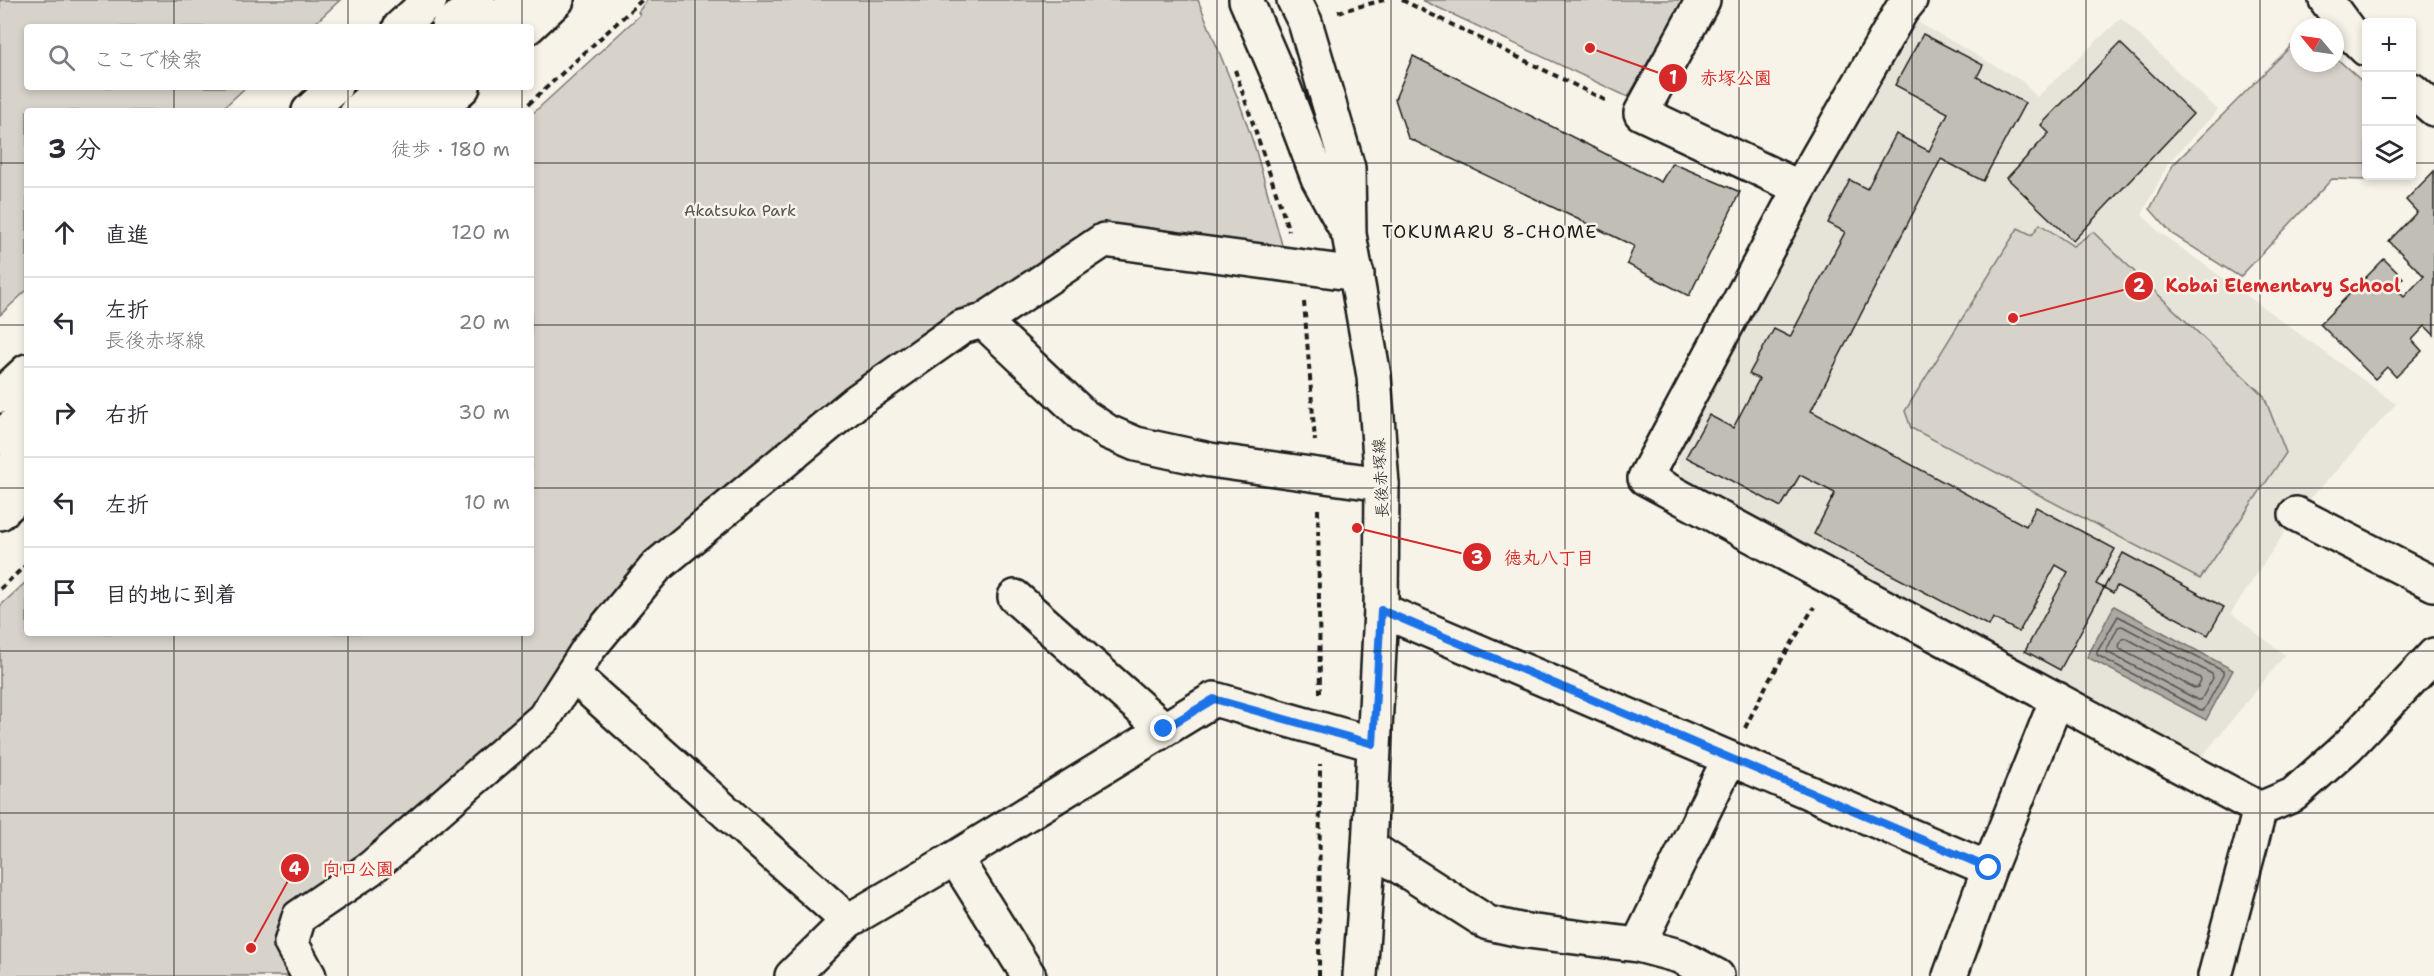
<!DOCTYPE html>
<html lang="ja">
<meta charset="utf-8">
<style>
:root{--surface:#fff;--page:#f2f2f3;--text:#2b2b33;--muted:#7c7c81;--line:#e1e1e2}
body{margin:0;font-family:"Shantell Sans","Klee One",sans-serif;background:var(--page);color:var(--text)}
.controls{position:absolute;right:18px;top:18px;display:grid;overflow:hidden;border-radius:6px;box-shadow:0 3px 9px #0003}
.controls button{width:54px;height:54px;display:grid;place-items:center;padding:0;border:0;border-bottom:2px solid var(--line);background:var(--surface);color:var(--text);font:30px sans-serif}
.compass{position:absolute;left:2290px;top:18px;width:54px;height:54px;border-radius:50%;background:var(--surface);box-shadow:0 3px 9px #0003;rotate:299deg}
.stop{position:absolute;width:18px;height:18px;margin:-14px;border:4px solid #1a73e8;border-radius:50%;background:#fff}
.stop.end{background:#1a73e8;border-color:#fff;box-shadow:0 2px 6px #0008}
.list{margin:0;padding:0;list-style:none}
h2{display:flex;justify-content:space-between;align-items:center;height:78px;margin:0;padding:0 24px;font-size:26px}
h2 small{font-size:20px;font-weight:400;color:var(--muted)}
.list li{display:grid;grid-template-columns:39px 1fr auto;gap:18px;align-items:center;box-sizing:border-box;height:90px;padding:0 24px;border-top:2px solid var(--line)}
.list b{display:block;font-size:22px;white-space:nowrap}
.list p{margin:0;font-size:20px;white-space:nowrap;color:var(--muted)}
.list em{font-size:20px;font-style:normal;color:var(--muted)}
.icon{flex:none;width:33px;height:33px;fill:none;stroke:currentColor;stroke-width:2;stroke-linecap:round;stroke-linejoin:round}
.map{position:relative;flex:none;width:2434px;height:976px;overflow:hidden}
.search{position:absolute;background:var(--surface);box-shadow:0 3px 9px #0003;left:24px;top:24px;width:510px;height:66px;display:flex;align-items:center;gap:15px;box-sizing:border-box;padding:0 21px;border-radius:6px;color:var(--muted);font-size:22px}
.panel{position:absolute;background:var(--surface);box-shadow:0 3px 9px #0003;left:24px;top:108px;width:510px;height:528px;border-radius:6px}
.map>svg:first-child{display:block}
</style>
<div class="map">
<svg width="2434" height="976" viewBox="0 0 2434 976">
<rect width="100%" height="100%" fill="#f7f3e8"/>
<filter id="ink" filterUnits="userSpaceOnUse"><feTurbulence type="fractalNoise" baseFrequency=".0167" numOctaves="2"/><feDisplacementMap in="SourceGraphic" scale="12" xChannelSelector="R" yChannelSelector="G"/><feConvolveMatrix kernelMatrix="1 2 1 2 8 2 1 2 1" color-interpolation-filters="sRGB"/></filter>
<g filter="url(#ink)">
<!-- built -->
<path fill="#e6e3d9" d="M2121,18L2218,110L2169,162L2142,214L2158,231L2396,404L2296,515L2231,613L2285,655L2199,760L1683,479L1674,451L1914,20L2022,81L2037,97Z"/>
<!-- green -->
<path fill="#d7d3cb" stroke="#7a7874" stroke-width="1.5" d="M0,0H340L311,27H27V87H246L220,111H27V290L0,315Z
M647,0H1198L1239,101L1256,151L1284,252L1142,231L992,302L970,304L837,397L648,553L581,630L535,706L362,853L288,905L279,942L296,976H0V606L27,581V633H531V115L640,15L638,12Z
M1422,0H1683L1628,97Z
M2299,38V63H2335V57L2366,85V176H2370L2366,180L2332,179L2240,277L2172,234L2150,209L2173,165Z
M2040,224L2073,246L2093,232L2264,396L2286,453L2200,579L1911,428L1905,411L2018,228L2032,235Z"/>
<!-- water -->
<path fill="#aca9a2" stroke="#72716c" stroke-width="1.5" d="M2114,606L2233,670L2206,720L2087,657Z"/>
<g fill="none" stroke-linecap="round" stroke-linejoin="round">
<!-- shore -->
<path stroke="#565452" stroke-width="1.5" d="M2118,616L2223,671V675L2204,710H2201L2097,655V652Z
M2122,626L2212,674L2213,678L2201,700H2198L2107,652V649L2118,627Z
M2126,638L2200,678L2201,681L2198,687L2194,688L2120,649L2119,646L2122,639Z"/>
</g>
<!-- building -->
<path fill="#c0beb5" stroke="#1c1c1c" stroke-width="1.5" d="M1923,34L1983,65L1977,77L2025,103L1983,181L1941,159L1811,411L2026,526L2036,507L2115,549L2096,584L2104,588L2060,670L2025,651L2068,572L2056,565L2019,632L1993,618L1989,626L1814,534L1835,493L1800,475L1781,507L1686,457L1709,415L1733,428L1759,379L1749,374L1774,329L1790,337L1845,232L1828,223L1850,180L1867,189L1896,134L1929,151L1948,113L1895,85Z
M2120,43L2193,114L2073,241L2007,178L2049,133L2041,125Z
M1413,56L1661,182L1672,163L1740,192L1689,296L1627,264L1634,246L1408,138L1395,99Z
M2434,171V335L2425,326L2412,340L2422,351L2396,377L2387,367L2375,379L2320,324L2384,259L2403,278L2394,287L2404,297L2424,276L2389,241L2417,212L2406,200Z
M2123,553L2224,607L2208,635L2117,586L2113,593L2104,588Z"/>
<g fill="none" stroke-linecap="round" stroke-linejoin="round">
<defs>
<path id="minor" d="M1703,0L1641,113L1800,188
M1910,0L1901,11L1800,188L1645,478L2260,809L2215,976
M2326,0L2352,35L2366,49
M2412,90L2434,109
M983,321L1084,416L1108,432L1136,444L1210,460L1382,484
M2296,514L2434,584
M1015,597L1164,729
M1381,610L1989,869
M573,675L848,921
M2260,809L2293,795L2348,746L2434,655
M1369,847L1488,923L1520,930L1638,945L1679,956L1717,976
M955,858L1029,976
M1638,945L1729,759
M309,976L291,943L299,917L371,868L544,718L589,648L657,566L857,401L962,327L983,321L1104,240L1357,274
M792,976L848,921L955,858L1214,699L1373,744
M1950,976L1989,869L2057,699"/>
<path id="major" d="M1246,0L1284,88L1318,178L1346,229
M1294,0L1305,22L1348,168L1349,234L1374,376L1382,484L1381,610L1369,847L1360,976
M400,27L430,0
M528,27L557,0
M309,111L335,87
M437,111L463,87
M0,396L27,371
M0,513L27,488"/>
<path id="highway" d="M448,27L478,0
M489,27L518,0
M357,111L383,87
M398,111L424,87
M0,438L27,413
M0,478L27,453"/>
</defs>
<!-- minor casing -->
<use href="#minor" stroke="#1c1c1c" stroke-width="38"/>
<!-- major casing -->
<use href="#major" stroke="#1c1c1c" stroke-width="38"/>
<!-- highway casing -->
<use href="#highway" stroke="#1c1c1c" stroke-width="38"/>
<!-- path -->
<path stroke="#1c1c1c" stroke-width="4" stroke-dasharray="6 4.5" stroke-linecap="butt" d="M1402,0L1609,102
M1338,12L1384,0
M1235,70L1289,231
M521,111L642,0
M1304,302L1315,441
M1318,509L1320,693
M0,589L27,564
M1745,728L1768,682L1814,607
M1319,976L1320,764"/>
<!-- minor -->
<use href="#minor" stroke="#f7f3e8" stroke-width="33"/>
<!-- major -->
<use href="#major" stroke="#f7f3e8" stroke-width="33"/>
<!-- highway -->
<use href="#highway" stroke="#f7f3e8" stroke-width="33"/>
</g>
</g>
<g fill="none" stroke-linecap="round" stroke-linejoin="round" filter="url(#ink)">
<!-- route -->
<path stroke="#1a73e8" stroke-width="8" d="M1164,729L1214,699L1373,744L1381,610L1989,868"/>
</g>
<!-- grid -->
<path fill="none" stroke="#1c1c1c" stroke-width="1.5" stroke-opacity="0.55" d="M174,0V27M348,0V27M522,0V27M695,0V976M869,0V976M1043,0V976M1217,0V976M1391,0V976M1565,0V976M1739,0V976M1912,0V976M2086,0V976M2260,0V976M174,87V111M348,87V111M522,87V111M0,163H27M531,163H2366M2412,163H2434M0,325H27M531,325H2434M0,488H27M531,488H2434M174,633V976M348,633V976M522,633V976M0,651H2434M0,813H2434"/>
<g text-anchor="middle" stroke-width="5" stroke-linejoin="round" paint-order="stroke">
<!-- park labels -->
<g font-size="16" fill="#545351" stroke="#f7f3e8">
<text x="740" y="216">Akatsuka Park</text>
</g>
<!-- street labels -->
<g font-size="16" fill="#1c1c1c" stroke="#f7f3e8">
<text transform="translate(1380 478) rotate(-93)" y="6">長後赤塚線</text>
</g>
<!-- neighbourhood labels -->
<g font-size="18" letter-spacing="1.5" fill="#1c1c1c" stroke="#f7f3e8">
<text x="1490" y="238">TOKUMARU 8-CHOME</text>
</g>
</g>
<!-- callouts -->
<path fill="none" stroke="#d62828" stroke-width="2" d="M1590 48L1673 78M2013 318L2139 286M1357 528L1477 557M251 948L295 868"/>
<g fill="#d62828" stroke="#f7f3e8" stroke-width="2">
<circle cx="1590" cy="48" r="6"/>
<circle cx="2013" cy="318" r="6"/>
<circle cx="1357" cy="528" r="6"/>
<circle cx="251" cy="948" r="6"/>
<circle cx="1673" cy="78" r="15"/>
<circle cx="2139" cy="286" r="15"/>
<circle cx="1477" cy="557" r="15"/>
<circle cx="295" cy="868" r="15"/>
</g>
<g font-size="18" text-anchor="middle" font-weight="bold" fill="#fff">
<text x="1673" y="84">1</text>
<text x="2139" y="292">2</text>
<text x="1477" y="564">3</text>
<text x="295" y="875">4</text>
</g>
<g font-size="18" text-anchor="middle" font-weight="bold" fill="#d62828" stroke="#f7f3e8" stroke-width="5" stroke-linejoin="round" paint-order="stroke">
<text x="1736" y="84">赤塚公園</text>
<text x="2283" y="292">Kobai Elementary School</text>
<text x="1549" y="564">徳丸八丁目</text>
<text x="358" y="875">向口公園</text>
</g>
</svg>
<div class="controls">
<button>+</button>
<button>−</button>
<button><svg class="icon" aria-label="layers" viewBox="0 0 24 24"><path d="M12 4l9 5-9 5-9-5zM3 14l9 5 9-5"/></svg></button>
</div>
<svg class="compass" viewBox="-18 -18 36 36"><path d="M0-13l5 13h-10z" fill="#e53935"/><path d="M0 13l5-13h-10z" fill="#7c7c81"/></svg>
<div class="stop" style="left:1989px;top:868px"></div>
<div class="stop end" style="left:1164px;top:729px"></div>
<div class="search"><svg class="icon" aria-label="search" viewBox="0 0 24 24"><circle cx="10" cy="10" r="6"/><path d="M15 15l6 6"/></svg>ここで検索</div>
<section class="panel">
<h2>3 分<small>徒歩 · 180 m</small></h2>
<ul class="list">
<li><svg class="icon" aria-label="ahead" viewBox="0 0 24 24"><path d="M12 20V5M6 11l6-6 6 6"/></svg><div><b>直進</b></div><em>120 m</em></li>
<li><svg class="icon" aria-label="left" viewBox="0 0 24 24"><path d="M17 20v-9H6M10 6l-5 5 5 5"/></svg><div><b>左折</b><p>長後赤塚線</p></div><em>20 m</em></li>
<li><svg class="icon" aria-label="right" viewBox="0 0 24 24"><path d="M7 20v-9h11M14 6l5 5-5 5"/></svg><div><b>右折</b></div><em>30 m</em></li>
<li><svg class="icon" aria-label="left" viewBox="0 0 24 24"><path d="M17 20v-9H6M10 6l-5 5 5 5"/></svg><div><b>左折</b></div><em>10 m</em></li>
<li><svg class="icon" aria-label="arrive" viewBox="0 0 24 24"><path d="M6 21V4h12l-3 4 3 4H6"/></svg><div><b>目的地に到着</b></div></li>
</ul>
</section>
</div>
